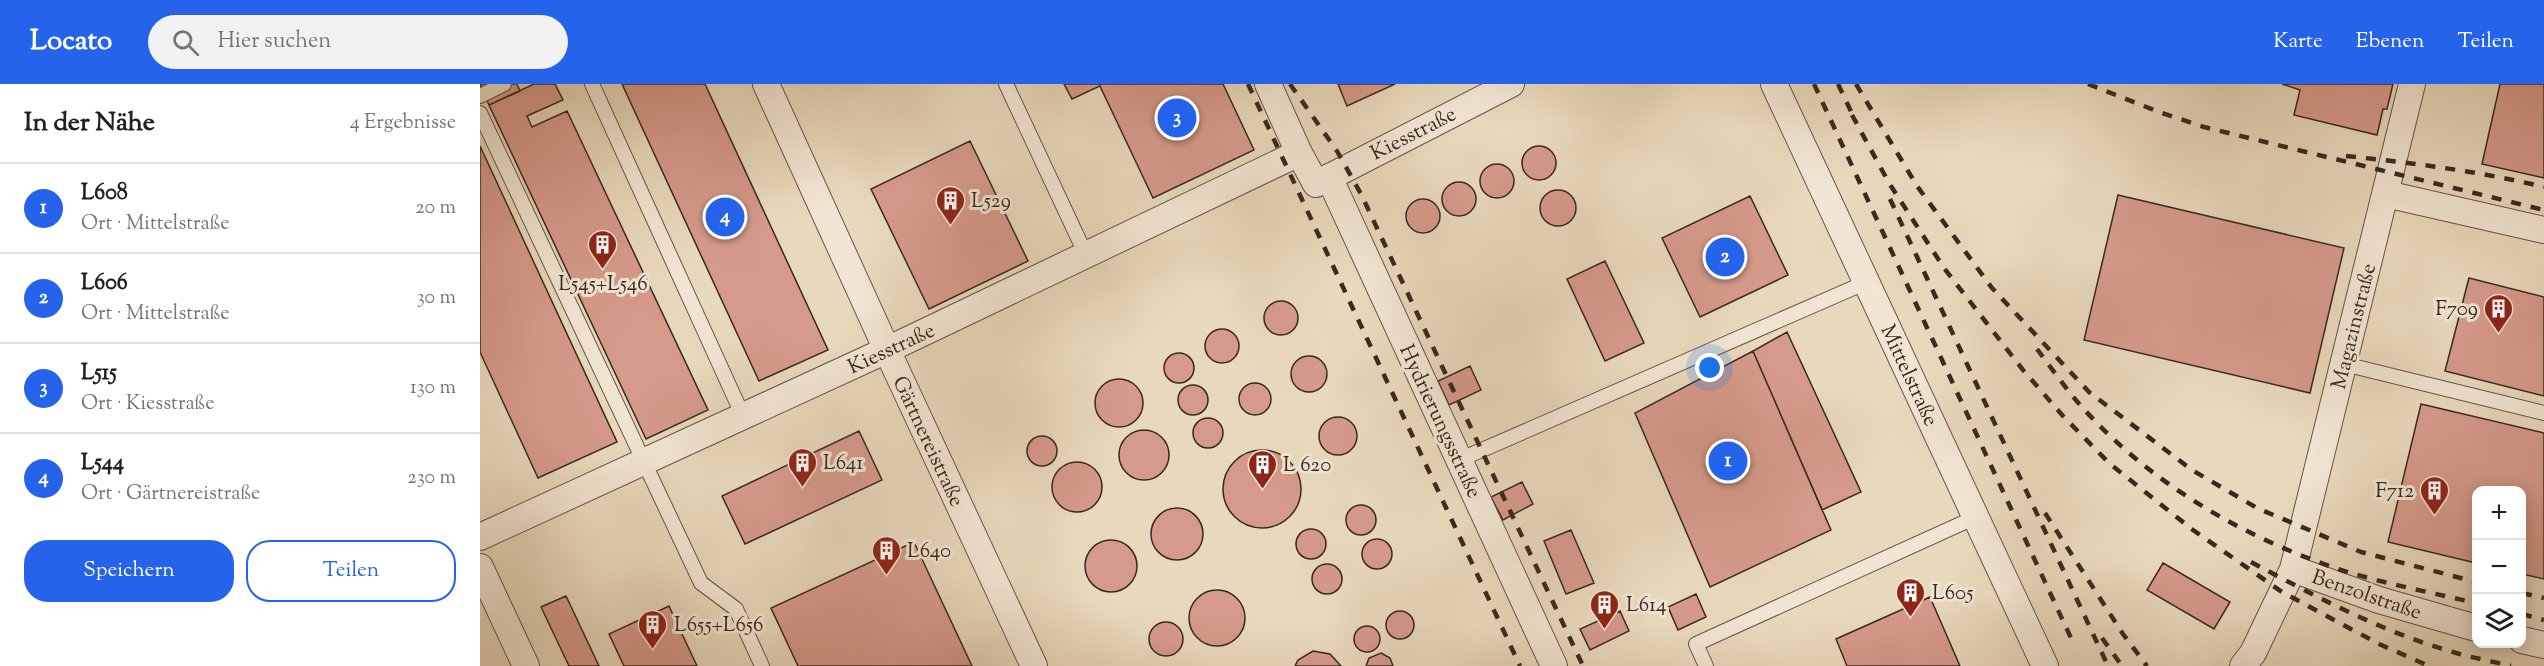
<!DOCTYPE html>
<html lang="de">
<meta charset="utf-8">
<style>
:root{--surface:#fff;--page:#f2f2f2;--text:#202124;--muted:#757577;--line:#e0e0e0;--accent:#2563eb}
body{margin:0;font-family:"Sorts Mill Goudy",serif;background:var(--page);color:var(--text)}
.controls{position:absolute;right:18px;bottom:18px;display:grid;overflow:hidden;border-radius:12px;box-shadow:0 3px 15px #0003}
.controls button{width:54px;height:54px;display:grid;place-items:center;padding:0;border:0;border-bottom:2px solid var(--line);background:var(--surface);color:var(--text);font:30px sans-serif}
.you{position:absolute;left:1230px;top:284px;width:21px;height:21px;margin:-15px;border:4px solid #fff;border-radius:50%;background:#1a73e8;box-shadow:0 0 0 9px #1a73e833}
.badge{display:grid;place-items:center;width:39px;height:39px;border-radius:50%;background:var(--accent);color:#fff;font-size:20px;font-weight:700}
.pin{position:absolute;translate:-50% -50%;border:3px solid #fff;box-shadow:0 2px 6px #0006}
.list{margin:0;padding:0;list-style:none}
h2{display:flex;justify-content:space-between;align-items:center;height:78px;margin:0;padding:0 24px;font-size:26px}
h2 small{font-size:20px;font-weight:400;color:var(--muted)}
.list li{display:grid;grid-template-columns:39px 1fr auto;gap:18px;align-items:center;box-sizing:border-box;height:90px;padding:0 24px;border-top:2px solid var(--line)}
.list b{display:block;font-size:22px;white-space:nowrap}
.list p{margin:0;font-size:20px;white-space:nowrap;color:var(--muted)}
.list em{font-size:20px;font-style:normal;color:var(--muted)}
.actions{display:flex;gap:12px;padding:18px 24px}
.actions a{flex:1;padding:14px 0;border:2px solid var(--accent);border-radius:24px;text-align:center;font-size:21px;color:var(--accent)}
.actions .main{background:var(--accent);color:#fff}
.icon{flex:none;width:33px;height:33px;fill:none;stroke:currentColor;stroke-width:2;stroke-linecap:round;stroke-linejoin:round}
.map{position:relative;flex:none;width:2064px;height:582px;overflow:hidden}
header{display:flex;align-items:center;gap:36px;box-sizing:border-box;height:84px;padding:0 30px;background:var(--accent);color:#fff}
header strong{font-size:28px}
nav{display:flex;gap:33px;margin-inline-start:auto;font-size:21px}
.search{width:420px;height:54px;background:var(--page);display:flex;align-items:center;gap:15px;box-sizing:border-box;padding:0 21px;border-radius:33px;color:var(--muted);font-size:22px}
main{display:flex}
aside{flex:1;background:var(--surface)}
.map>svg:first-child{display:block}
</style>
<header>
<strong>Locato</strong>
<div class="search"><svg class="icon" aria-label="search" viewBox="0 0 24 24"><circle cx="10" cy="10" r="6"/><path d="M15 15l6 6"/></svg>Hier suchen</div>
<nav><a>Karte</a><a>Ebenen</a><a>Teilen</a></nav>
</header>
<main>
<aside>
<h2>In der Nähe<small>4 Ergebnisse</small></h2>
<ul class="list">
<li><span class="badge">1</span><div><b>L608</b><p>Ort · Mittelstraße</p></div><em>20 m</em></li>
<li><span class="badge">2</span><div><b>L606</b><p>Ort · Mittelstraße</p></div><em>30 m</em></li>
<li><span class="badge">3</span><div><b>L515</b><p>Ort · Kiesstraße</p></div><em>130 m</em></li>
<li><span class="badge">4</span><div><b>L544</b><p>Ort · Gärtnereistraße</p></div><em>230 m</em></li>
</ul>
<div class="actions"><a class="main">Speichern</a><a>Teilen</a></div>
</aside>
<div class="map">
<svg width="2064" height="582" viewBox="0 0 2064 582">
<rect width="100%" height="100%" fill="#e9d9bc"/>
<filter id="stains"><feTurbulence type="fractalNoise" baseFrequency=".00333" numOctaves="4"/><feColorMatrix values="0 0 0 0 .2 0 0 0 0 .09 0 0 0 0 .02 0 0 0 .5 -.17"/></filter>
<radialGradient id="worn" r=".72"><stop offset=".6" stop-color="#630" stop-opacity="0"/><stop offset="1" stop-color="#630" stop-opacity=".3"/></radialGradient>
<!-- building -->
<path fill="#d69a8a" stroke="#38291f" stroke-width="1.5" d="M0,0H37L40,7L9,21Z
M54,0H75L83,16L47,32L52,43L87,27L228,326L166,355L9,21Z
M142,0H225L348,266L279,297Z
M584,0H619L620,2L592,15Z
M619,0H743L774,66L673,114Z
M858,0H915L867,22Z
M1802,0H1913L1907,25H1903L1897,51L1814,31L1820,6Z
M2020,0H2064V94L2002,80Z
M490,57L548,177L449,225L391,105Z
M1042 79a17 17 0 1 1 34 0a17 17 0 1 1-34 0Z
M0,62L137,358L58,394L0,268Z
M1000 97a17 17 0 1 1 34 0a17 17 0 1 1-34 0Z
M962 115a17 17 0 1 1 34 0a17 17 0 1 1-34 0Z
M1060 124a18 18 0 1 1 36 0a18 18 0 1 1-36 0Z
M1638,111L1864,164L1830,309L1604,256Z
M1270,112L1308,191L1220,233L1182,154Z
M926 132a17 17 0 1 1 34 0a17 17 0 1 1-34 0Z
M1125,177L1164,259L1125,277L1087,195Z
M1989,194L2064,213V312L1965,287Z
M784 234a17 17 0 1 1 34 0a17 17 0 1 1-34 0Z
M725 262a17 17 0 1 1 34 0a17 17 0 1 1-34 0Z
M1307,248L1381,408L1342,426L1273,267Z
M1273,267L1351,446L1230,503L1155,329Z
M684 284a15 15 0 1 1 30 0a15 15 0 1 1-30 0Z
M811 290a18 18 0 1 1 36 0a18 18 0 1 1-36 0Z
M990,282L1001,306L969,321L958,297Z
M615 319a24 24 0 1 1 48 0a24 24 0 1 1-48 0Z
M759 315a16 16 0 1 1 32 0a16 16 0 1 1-32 0Z
M698 316a15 15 0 1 1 30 0a15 15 0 1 1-30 0Z
M1941,320L2064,349V495L2042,490V406H1996V479L1908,458Z
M839 352a19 19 0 1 1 38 0a19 19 0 1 1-38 0Z
M713 349a15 15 0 1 1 30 0a15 15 0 1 1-30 0Z
M639 371a25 25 0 1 1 50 0a25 25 0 1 1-50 0Z
M379,347L402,396L265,460L242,412Z
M547 367a15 15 0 1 1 30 0a15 15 0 1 1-30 0Z
M743 405a39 39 0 1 1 78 0a39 39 0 1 1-78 0Z
M572 403a25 25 0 1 1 50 0a25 25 0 1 1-50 0Z
M1042,398L1053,420L1023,436L1011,413Z
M866 436a15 15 0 1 1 30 0a15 15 0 1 1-30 0Z
M671 450a26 26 0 1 1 52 0a26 26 0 1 1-52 0Z
M816 460a15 15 0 1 1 30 0a15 15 0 1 1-30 0Z
M1091,446L1114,499L1086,510L1064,457Z
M882 470a15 15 0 1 1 30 0a15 15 0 1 1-30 0Z
M605 482a26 26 0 1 1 52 0a26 26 0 1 1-52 0Z
M434,458L492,582H318L291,524Z
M1683,479L1750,518L1734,545L1667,506Z
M832 495a15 15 0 1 1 30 0a15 15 0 1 1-30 0Z
M709 534a28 28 0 1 1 56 0a28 28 0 1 1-56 0Z
M1216,510L1226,533L1198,546L1188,523Z
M86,512L119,582H89L61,523Z
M1450,513L1480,582H1367L1356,555Z
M189,522L217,582H144L129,550Z
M1140,527L1149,547L1110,566L1100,545Z
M906 541a14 14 0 1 1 28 0a14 14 0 1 1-28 0Z
M669 555a17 17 0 1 1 34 0a17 17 0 1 1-34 0Z
M874 555a13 13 0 1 1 26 0a13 13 0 1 1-26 0Z
M833,567L850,570L861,582H815L818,576Z
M901,569L910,574L913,582H886L889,574Z"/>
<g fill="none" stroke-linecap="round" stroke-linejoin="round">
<defs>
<path id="lane" d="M112,0L263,332
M526,0L606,171
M0,12L24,0
M0,29L221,499L256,525L282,582
M1864,280L2064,329
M979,376L1387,198
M1226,582L1216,560L1496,433"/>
<path id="street" d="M286,0L407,266L554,582
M788,0L819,69L836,100L1031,0
M1294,0L1565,582
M849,93L1074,582
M1906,110L2064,146
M0,453L407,266L819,69
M0,483L46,582
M1813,485L1899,516L1996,544
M2042,556L2064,561
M1763,582L1773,569L1813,485L1932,0"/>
</defs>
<!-- lane casing -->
<use href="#lane" stroke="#645546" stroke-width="16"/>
<!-- street casing -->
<use href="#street" stroke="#645546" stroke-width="28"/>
<!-- lane -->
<use href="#lane" stroke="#f1e6d3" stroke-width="14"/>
<!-- street -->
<use href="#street" stroke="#f1e6d3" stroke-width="26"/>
<!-- rail -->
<path stroke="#38291f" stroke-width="4.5" stroke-dasharray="10 10" stroke-linecap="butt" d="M768,0L1040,582
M810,0L857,67L881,110L1103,582
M1334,0L1591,554
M1358,0L1376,38
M1376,0L1437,102L1512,204L1609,308L1712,386L1777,424L1881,468L1996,498
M1608,0L1679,28L1724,43L2064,126
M1372,31L1409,99L1464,184L1543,286L1583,332L1630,380L1713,446L1802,508L1899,560L1949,582
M1866,72C1933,79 1998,87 2064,103
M1410,115L1628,582
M1557,265C1569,281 1582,299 1595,315C1665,397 1763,454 1864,487C1907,500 1953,509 1996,519
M1565,429L1643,550L1667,582
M1771,478C1835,512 1902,548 1973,568C1992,574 2012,577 2031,582
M2042,509L2064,514
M2042,530L2064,536
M1622,554L1642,582"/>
</g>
<!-- icons -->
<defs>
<symbol id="building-pin" viewBox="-11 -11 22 30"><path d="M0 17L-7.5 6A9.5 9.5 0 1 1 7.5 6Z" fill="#8f2418" stroke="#f1e6d3"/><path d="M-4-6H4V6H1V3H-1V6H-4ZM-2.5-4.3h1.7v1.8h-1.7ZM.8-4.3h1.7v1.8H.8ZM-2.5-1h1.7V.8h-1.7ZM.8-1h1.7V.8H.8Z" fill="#fff"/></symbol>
</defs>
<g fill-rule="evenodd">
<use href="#building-pin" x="454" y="100" width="33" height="45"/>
<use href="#building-pin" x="106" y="144" width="33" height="45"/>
<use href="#building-pin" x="2002" y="208" width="33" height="45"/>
<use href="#building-pin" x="306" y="362" width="33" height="45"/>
<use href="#building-pin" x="766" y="364" width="33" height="45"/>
<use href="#building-pin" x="1938" y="390" width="33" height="45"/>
<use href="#building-pin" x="390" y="450" width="33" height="45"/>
<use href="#building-pin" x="1414" y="492" width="33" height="45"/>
<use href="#building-pin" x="1108" y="504" width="33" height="45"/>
<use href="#building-pin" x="156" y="524" width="33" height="45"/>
</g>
<g text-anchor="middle" stroke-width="6" stroke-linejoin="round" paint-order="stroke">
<!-- street labels -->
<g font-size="21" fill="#38291f" stroke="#f1e6d3">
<text transform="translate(933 49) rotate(-27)" y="7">Kiesstraße</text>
<text transform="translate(1873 242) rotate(-76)" y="7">Magazinstraße</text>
<text transform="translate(411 264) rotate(-25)" y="7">Kiesstraße</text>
<text transform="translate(1430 291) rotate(65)" y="7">Mittelstraße</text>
<text transform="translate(961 337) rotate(65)" y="7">Hydrierungsstraße</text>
<text transform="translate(449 357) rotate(65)" y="7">Gärtnereistraße</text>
<text transform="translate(1887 510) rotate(19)" y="7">Benzolstraße</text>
</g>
<!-- poi labels -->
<g font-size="21" fill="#38291f" stroke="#f1e6d3" text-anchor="start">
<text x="491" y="123">L529</text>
<text x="123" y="206" text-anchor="middle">L545+L546</text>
<text x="1998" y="231" text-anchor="end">F709</text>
<text x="343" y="385">L641</text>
<text x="803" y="387">L 620</text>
<text x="1934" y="413" text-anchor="end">F712</text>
<text x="427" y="473">L640</text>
<text x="1452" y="515">L605</text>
<text x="1146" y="527">L614</text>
<text x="194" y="547">L655+L656</text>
</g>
</g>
<rect width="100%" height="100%" filter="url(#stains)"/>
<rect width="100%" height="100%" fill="url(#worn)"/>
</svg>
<div class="controls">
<button>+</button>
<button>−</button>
<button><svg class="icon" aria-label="layers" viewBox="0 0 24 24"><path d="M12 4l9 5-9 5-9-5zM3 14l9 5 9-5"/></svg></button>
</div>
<div class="you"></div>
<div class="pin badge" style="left:1248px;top:377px">1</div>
<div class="pin badge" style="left:1245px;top:173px">2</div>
<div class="pin badge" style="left:697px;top:34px">3</div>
<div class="pin badge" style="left:245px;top:133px">4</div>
</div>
</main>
